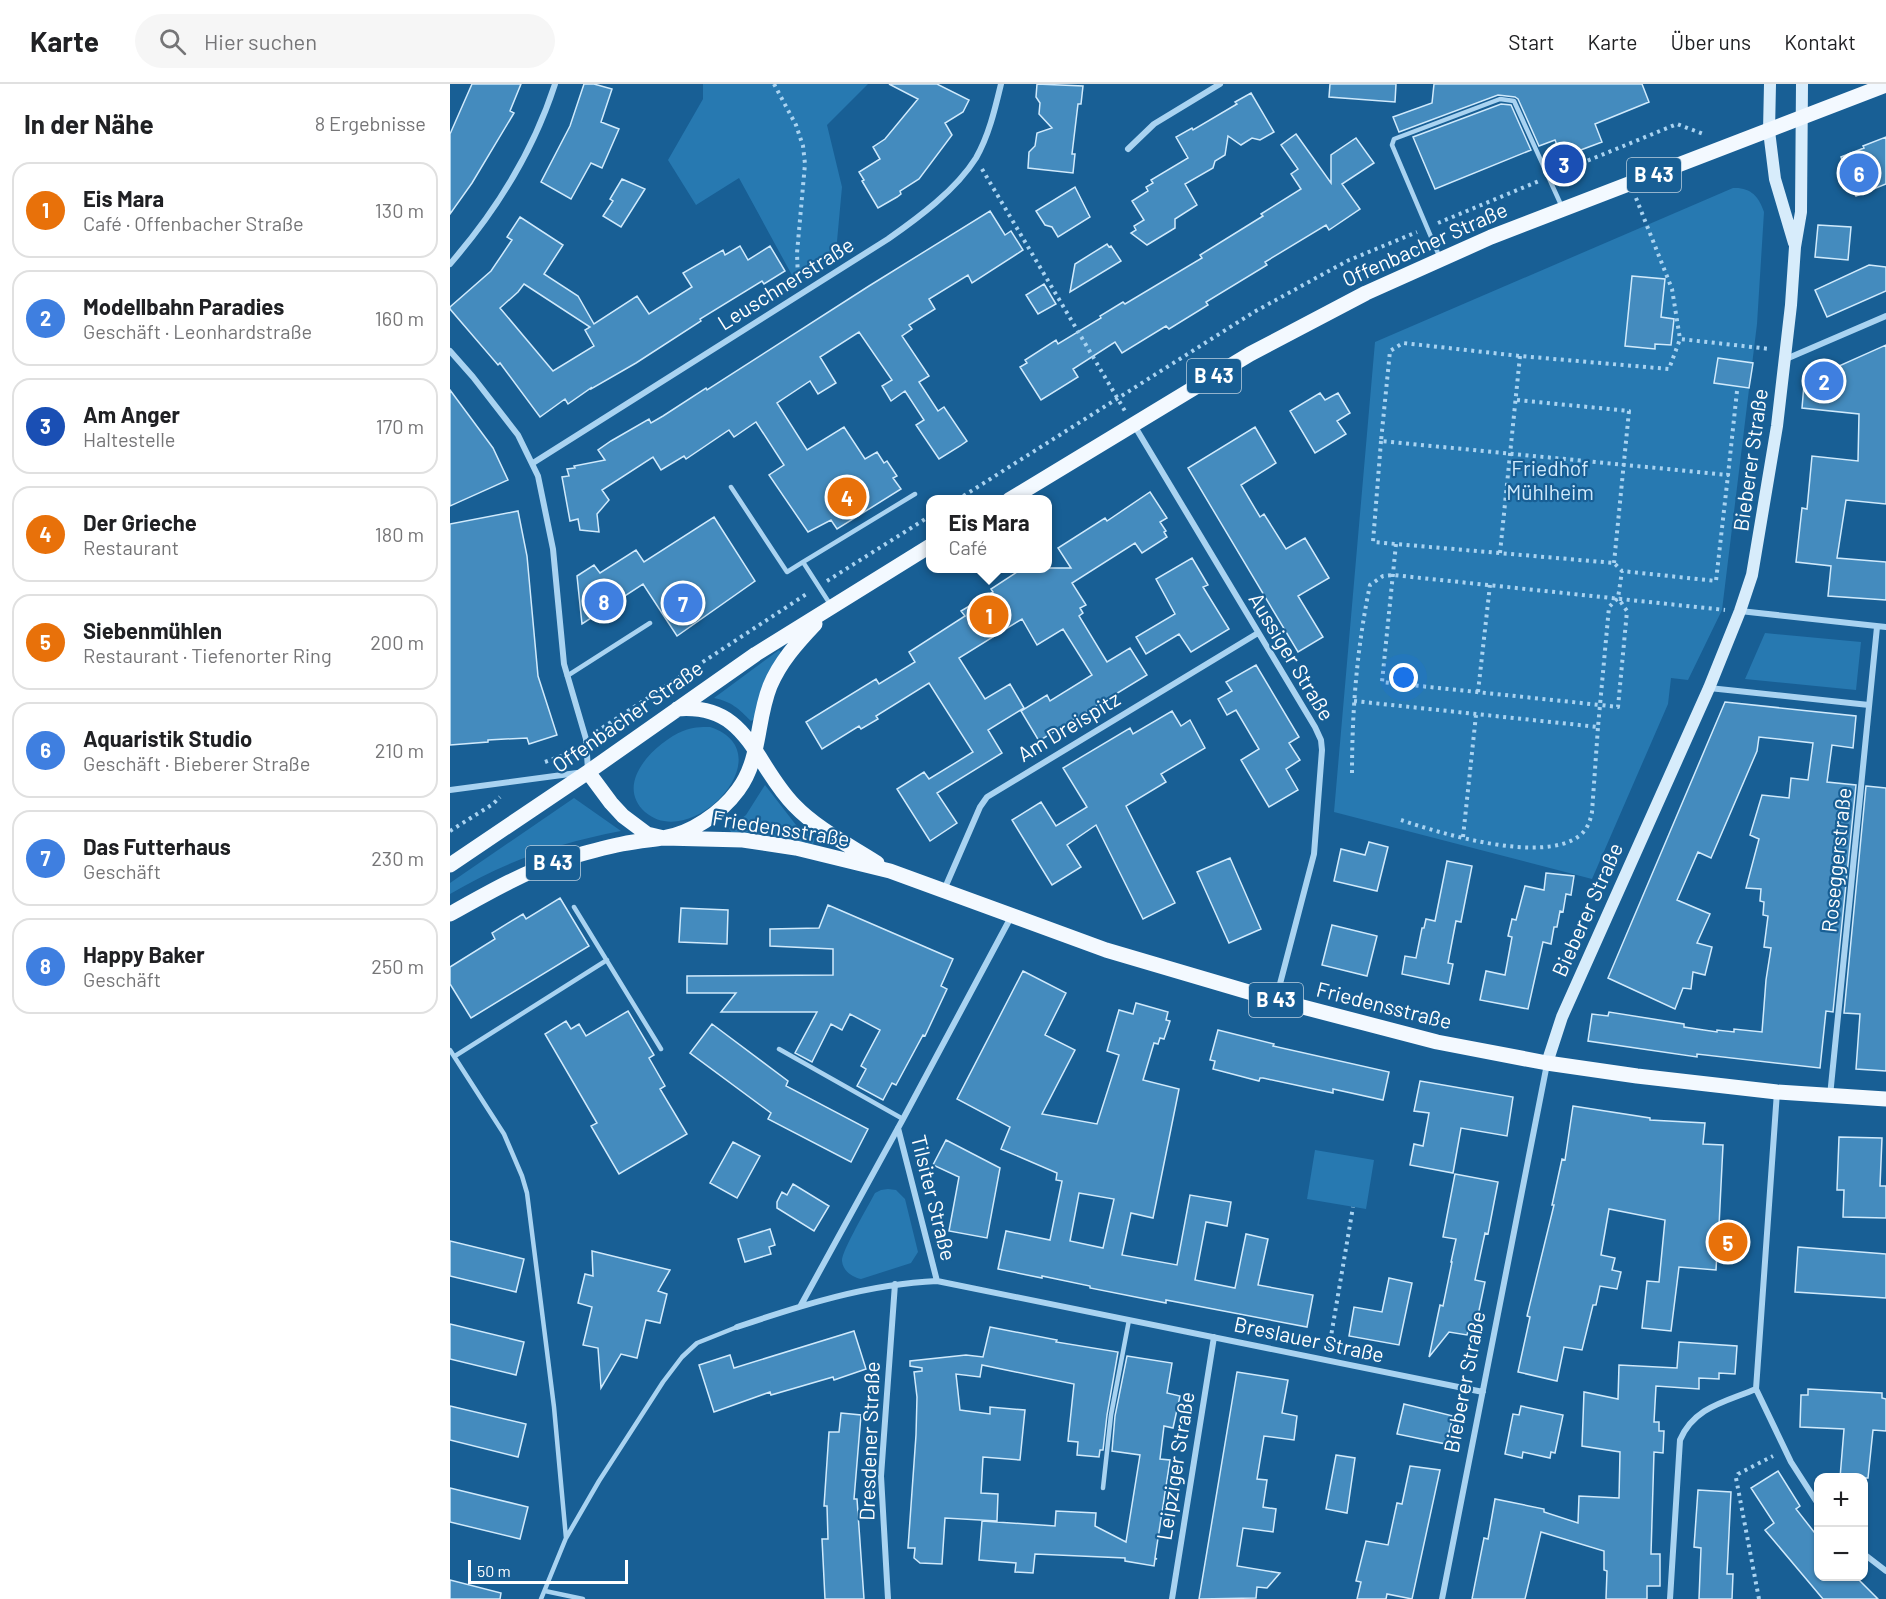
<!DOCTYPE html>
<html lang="de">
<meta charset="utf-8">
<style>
:root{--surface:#fff;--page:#f6f6f6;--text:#202124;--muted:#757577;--line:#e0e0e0;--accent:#ea580c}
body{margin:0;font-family:Barlow,sans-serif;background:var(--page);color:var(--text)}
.controls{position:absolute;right:18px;bottom:18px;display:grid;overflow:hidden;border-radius:12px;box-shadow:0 2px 4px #0004}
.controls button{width:54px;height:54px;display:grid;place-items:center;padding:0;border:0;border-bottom:2px solid var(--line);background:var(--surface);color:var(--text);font:30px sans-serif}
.scale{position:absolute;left:18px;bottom:15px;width:160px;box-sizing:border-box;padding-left:6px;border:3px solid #fff;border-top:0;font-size:16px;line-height:21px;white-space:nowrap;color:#fff;-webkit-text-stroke:4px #185f95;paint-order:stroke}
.you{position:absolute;left:954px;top:594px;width:21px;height:21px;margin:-15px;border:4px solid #fff;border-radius:50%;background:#1a73e8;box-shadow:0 0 0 9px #1a73e833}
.badge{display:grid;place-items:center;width:39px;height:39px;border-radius:50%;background:var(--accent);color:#fff;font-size:20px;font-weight:700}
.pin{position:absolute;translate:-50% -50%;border:3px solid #fff;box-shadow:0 2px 6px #0006}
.popup{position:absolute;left:476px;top:411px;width:126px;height:78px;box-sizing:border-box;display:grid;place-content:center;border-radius:12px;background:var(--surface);filter:drop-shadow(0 2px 4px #0005);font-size:20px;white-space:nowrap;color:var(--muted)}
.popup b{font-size:22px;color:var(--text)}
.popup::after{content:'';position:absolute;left:50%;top:100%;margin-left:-12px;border:12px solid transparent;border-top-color:var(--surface)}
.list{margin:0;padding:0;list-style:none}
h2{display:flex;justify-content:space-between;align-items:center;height:78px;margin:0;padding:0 24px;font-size:26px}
h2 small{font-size:20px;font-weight:400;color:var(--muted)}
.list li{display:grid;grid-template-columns:39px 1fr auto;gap:18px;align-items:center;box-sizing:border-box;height:96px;margin:0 12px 12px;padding:0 12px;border:2px solid var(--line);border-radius:18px}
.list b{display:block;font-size:22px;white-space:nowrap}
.list p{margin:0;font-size:20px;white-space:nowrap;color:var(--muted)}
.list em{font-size:20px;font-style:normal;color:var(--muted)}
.icon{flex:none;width:33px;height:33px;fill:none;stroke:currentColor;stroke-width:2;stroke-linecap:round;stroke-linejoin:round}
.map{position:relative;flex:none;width:1436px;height:1515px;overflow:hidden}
header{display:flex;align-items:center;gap:36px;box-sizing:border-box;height:84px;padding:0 30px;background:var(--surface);border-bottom:2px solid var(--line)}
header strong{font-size:28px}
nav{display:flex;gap:33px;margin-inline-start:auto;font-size:21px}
.search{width:420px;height:54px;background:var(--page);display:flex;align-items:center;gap:15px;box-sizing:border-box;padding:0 21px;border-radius:33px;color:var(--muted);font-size:22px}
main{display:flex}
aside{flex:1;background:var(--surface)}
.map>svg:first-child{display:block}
</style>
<header>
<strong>Karte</strong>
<div class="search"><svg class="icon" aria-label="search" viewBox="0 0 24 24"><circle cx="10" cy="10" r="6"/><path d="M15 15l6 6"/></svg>Hier suchen</div>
<nav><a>Start</a><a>Karte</a><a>Über uns</a><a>Kontakt</a></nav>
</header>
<main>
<aside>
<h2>In der Nähe<small>8 Ergebnisse</small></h2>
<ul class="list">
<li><span class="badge" style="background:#e8710a">1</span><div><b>Eis Mara</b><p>Café · Offenbacher Straße</p></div><em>130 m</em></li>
<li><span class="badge" style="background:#3f7fe0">2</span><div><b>Modellbahn Paradies</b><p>Geschäft · Leonhardstraße</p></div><em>160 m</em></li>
<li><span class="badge" style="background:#1a4fb4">3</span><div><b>Am Anger</b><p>Haltestelle</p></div><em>170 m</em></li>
<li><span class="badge" style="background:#e8710a">4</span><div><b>Der Grieche</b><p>Restaurant</p></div><em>180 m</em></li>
<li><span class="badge" style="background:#e8710a">5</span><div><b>Siebenmühlen</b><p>Restaurant · Tiefenorter Ring</p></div><em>200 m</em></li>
<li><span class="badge" style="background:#3f7fe0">6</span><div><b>Aquaristik Studio</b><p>Geschäft · Bieberer Straße</p></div><em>210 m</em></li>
<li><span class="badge" style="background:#3f7fe0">7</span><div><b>Das Futterhaus</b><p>Geschäft</p></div><em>230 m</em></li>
<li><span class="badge" style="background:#3f7fe0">8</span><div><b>Happy Baker</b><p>Geschäft</p></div><em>250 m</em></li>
</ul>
</aside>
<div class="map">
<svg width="1436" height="1515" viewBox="0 0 1436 1515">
<rect width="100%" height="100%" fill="#185f95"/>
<!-- green -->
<path fill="#2779b1" d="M253,0H418L377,41L392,103L386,168L343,193L289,94L246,121L218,76L253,15Z
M1283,104C1300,103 1309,112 1314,128L1307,240L1272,526L1238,596L1221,594L1218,620L1142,795L884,728L925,258Z
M1315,549L1411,558L1406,606L1295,595Z
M329,566L332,569L305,635L301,637C288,624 282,618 264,614Z
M260,643C336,668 242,769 195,728C163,699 206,658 233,647C242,643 251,643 260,643Z
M315,701L346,741L365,755L363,760L304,749L281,748L279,744L296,731Z
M124,714L171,747C107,759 57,777 0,810V799Z
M865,1066L924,1076L916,1125L857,1115Z
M438,1105L446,1106L455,1115L468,1168L461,1179L411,1195C402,1193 393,1187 392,1177C391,1168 419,1121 425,1109L431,1106Z"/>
<!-- building -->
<path fill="#448bbe" stroke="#d0eafc" stroke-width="1.5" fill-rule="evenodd" d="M22,0H71L60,27L64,29L22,99L0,130V50Z
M134,0H144L162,5L151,38L169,45L152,84L141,79L121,115L91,98L120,42Z
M439,0H487L519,16L513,28L495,39L502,51L469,95L450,107L451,110L447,113L428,124L412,97L414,96L409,88L430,75L423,63L435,55L468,15Z
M587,0L633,2L631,20H628L622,70H625L623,89L578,84L579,68L585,62L587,49L602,44L589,30L590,19L586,13Z
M880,0H946L945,18L879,13Z
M984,0H1192L1199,18L1145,40L1152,58L1112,73L1105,56L1089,62L1068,15L1065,13L1048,11L949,48L943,33L982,19Z
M801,9L824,48L810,56L802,54L791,61L778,52L775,71L765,77L763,84L735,100L747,121L725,135V144L697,161L681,149L686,146L684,142L694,136L682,117L698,107L696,103L703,99L701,96L738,74L726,53L742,44L743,46L787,20L785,18Z
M1051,20L1061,21L1081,66L985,105L963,53Z
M846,50L881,99V71L906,54L924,79L892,100L910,125L879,146L876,141L815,178L817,181L756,218L758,221L719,245L716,242L672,269L665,258L623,285L628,293L591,316L570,283L577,279L575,276L606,256L608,260L651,234L650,232L673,218L675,220L752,174L750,171L813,132L811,130L851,105L841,90L848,85L831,61Z
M1436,53V100L1406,112L1391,73L1414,64L1413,62Z
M172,95L195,105L171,143L153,132L163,117L160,115Z
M625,103L640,133L608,153L602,143L595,141L586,127Z
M540,127L555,151L561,147L573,166L522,199L518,191L479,215L485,225L459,241L462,245L452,252L479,292L469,298L488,327L494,323L517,357L510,362L489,375L466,341L474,336L455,307L441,317L432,302L442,296L409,248L370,273L386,299L368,310L360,297L327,319L357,366L394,343L415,375L427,368L434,379L437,377L447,392L443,394L451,405L387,445L381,436L358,448L319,391L334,381L306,338L284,353L279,346L236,375L234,372L211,386L203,373L152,406L159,416L147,430L149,448L130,446L128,435L120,437L112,393L119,392L117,385L125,384L124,382L155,376L148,366L161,357L199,335L201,339L213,332L256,304L257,306L419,202Z
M70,133L113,161L94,190L128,212L144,240L187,212L199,230L242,203L233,189L273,166L275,171L290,162L298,176L320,162L335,187L314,200L312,197L250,235L251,237L186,279L141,305V304L118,320L115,315L90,333L50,279L48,281L0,225V223L41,187L62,156L57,153ZM74,200L140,243L135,246L144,262L103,287L50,224L68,208Z
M1368,141L1401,143L1398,176L1365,173Z
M657,160L659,163L661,162L671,177L620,208L625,180Z
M1419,181L1436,183V207L1377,233L1365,206Z
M1182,192L1215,195L1211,233L1224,235L1221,261L1205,260V265L1175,262Z
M594,200L606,220L588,230L576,211Z
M1436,261V420L1396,416L1387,474L1436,478V516L1378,512L1381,482L1346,478L1352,424L1357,425L1362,372L1408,377L1409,330L1352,324L1355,289L1369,291Z
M1268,274L1303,279L1299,304L1264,299Z
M0,306L43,364L58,396L0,422Z
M870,309L875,316L888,309L900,329L887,337L896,350L865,369L840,327Z
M805,343L826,379L791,401L810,433L814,430L836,465L855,454L879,494L848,512L873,553L848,568L738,384Z
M700,408L717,434L710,438L716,447L714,448L717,453L692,469L685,459L622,499L636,521L630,524L633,529L629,532L657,578L680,564L697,591L589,657L571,627L597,611L600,617L642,591L613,545L587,561L572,535L509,574L535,615L560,600L574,624L538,646L552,669L487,709L507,739L480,757L447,705L474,688L479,695L523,668L479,599L426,632L428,635L411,645L409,642L372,665L356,638L426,595L429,600L465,578L459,568L515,532L511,527L543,508L541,505L573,484H621L608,464L655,434L657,437Z
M68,427L77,472L88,592L107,651L79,660L77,654L38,656V658L0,661V440Z
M264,433L305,497L227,552L193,500L132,540L127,492L144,481L150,489L186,466L194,478Z
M742,474L758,501L753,503L779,545L741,568L729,550L696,570L686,553L725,530L706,495Z
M806,581L849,653L839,659L850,676L836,685L848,706L819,723L791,676L809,665L786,626L777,631L768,615L782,607L776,598Z
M1275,618L1406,632L1403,664L1382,661L1377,698L1406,701L1383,928L1376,927L1370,984L1247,970V973L1138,957L1142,930L1158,932L1159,928L1234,940V943L1267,948V946L1284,948V945L1312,948L1316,896L1321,864L1314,863L1318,832L1313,831L1314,818L1310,817L1311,805L1296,804L1309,755L1300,751L1312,711L1339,714L1341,694L1358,696L1363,659L1309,653L1307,667L1261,774L1248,768L1227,816L1260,830L1247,859L1262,863L1255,891L1243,888L1241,905L1233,904L1225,925L1158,894Z
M722,627L731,642L740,636L755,664L711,690L716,698L676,722L725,819L693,835L646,741L617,761L631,783L602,801L562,736L591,718L606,742L637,723L613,684L680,644L683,650Z
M1416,702L1436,704V987L1406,985L1410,930L1394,929Z
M919,758L938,763L927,807L884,797L891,765L915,771Z
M780,774L811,845L779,859L747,788Z
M997,777L1022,782L1011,838L1006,837L998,879L1003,880L999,900L952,890L955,872L966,874L972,844H974L976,835L985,837Z
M1096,789L1124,792L1121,811L1116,810L1113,828L1110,827L1107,843H1104L1101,860L1093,858L1078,925L1030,916L1036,887L1055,891L1062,853L1058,852L1062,835L1066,836L1075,802L1094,806Z
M110,814L139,862L21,934L0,900V883L45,855L42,849L73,830L76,835Z
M378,821L503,875L491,902L497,905L475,952L473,951L446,1001L442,999L433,1016L407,1002L416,985L411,982L430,946L400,930L392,946L381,940L362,978L345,969L367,928H271L286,909H237V892L383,891V865L320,862V845L369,844Z
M231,824L278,826L277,860L229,858Z
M882,841L927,852L917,892L872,881Z
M573,887L616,909L595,951L625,966L592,1030L647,1040L669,971L657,967L669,926L683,930L686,919L718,928L716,936L720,937L714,955L710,954L708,960L704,959L693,996L729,1005L703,1134L681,1129L672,1171L727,1181L740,1111L781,1118L777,1142L756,1138L745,1196L785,1204L796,1150L818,1155L808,1201L863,1211L857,1243L716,1216V1219L640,1204V1202L592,1192V1194L548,1185L556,1147L600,1156L612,1097L606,1096L607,1089L551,1065L560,1043L507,1015ZM629,1109L664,1115L653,1164L620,1157Z
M178,927L204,971L199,974L215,1002L210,1005L237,1050L169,1090L141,1042L147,1039L95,950L116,937L121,945L129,940L136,952Z
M262,940L338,997L336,1002L418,1045L401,1078L318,1035L321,1029L240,969Z
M768,946L824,960L823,962L939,988L933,1016L883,1005V1009L813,994H810L809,997L763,985L765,977L760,976Z
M970,997L1063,1013L1057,1052L1011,1044L1003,1089L960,1081L964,1060L973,1062L979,1029L964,1027Z
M1123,1022L1200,1034V1036L1255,1039L1253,1060L1273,1061L1269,1142L1290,1143L1289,1170L1267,1169L1266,1186L1229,1183L1221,1247L1192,1244L1197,1197L1209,1198L1215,1136L1159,1125L1151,1171L1165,1174L1162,1186L1171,1188L1167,1205L1150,1202L1146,1221H1143L1132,1266L1114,1263L1107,1297L1068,1288L1080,1233L1077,1232L1104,1121H1102L1112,1075L1115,1076Z
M1389,1053L1432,1054L1430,1102H1436V1134L1393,1133L1394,1106H1387Z
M496,1056L550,1084L537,1154L499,1147L509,1093L483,1081Z
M283,1058L310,1072L287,1114L260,1099Z
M1005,1090L1048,1098L1038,1150L1035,1149L1025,1196L1035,1198L1026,1241L1020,1239L1017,1251L999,1248L979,1273L990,1221L993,1222L1002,1178H1001L1006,1155L993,1153Z
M343,1100L379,1122L364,1147L327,1124V1118L332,1108L337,1111Z
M320,1145L325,1161L319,1163L321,1170L295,1178L288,1155Z
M0,1157L74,1175L66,1208L0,1192Z
M1348,1163L1436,1170V1214L1345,1208Z
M142,1167L220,1186L208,1207L217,1210L210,1239L196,1236L187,1274L171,1270L151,1304L148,1264L133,1261L142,1223L128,1219L135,1190L143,1192Z
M939,1194L962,1199L949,1261L899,1252L904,1223L932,1228Z
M0,1240L74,1258L66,1291L0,1275Z
M540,1243L607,1256L606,1258L668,1268L657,1331L653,1366H650L649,1373L627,1371L628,1358L618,1357L624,1300L532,1281L530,1293L506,1290L510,1326L540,1330V1323L575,1326L570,1376L533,1373L531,1409L548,1410L547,1437L495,1434L492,1480L470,1479L464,1474L465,1464H458L466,1351L467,1313L464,1288L472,1287V1284L460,1282V1277L516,1271L533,1273Z
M404,1247L416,1285L384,1296L383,1293L321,1311L320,1308L264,1328L249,1281L280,1271L284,1284Z
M1229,1258L1287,1262L1285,1290L1269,1289V1295L1249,1294V1305L1206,1302L1204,1338H1209V1347H1214L1213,1369L1204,1368L1201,1470H1210V1502H1197V1515H1156L1157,1487L1154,1486V1467L1091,1448L1075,1515H1022L1034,1454L1038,1455L1045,1415L1094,1425V1428L1128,1439L1129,1412L1169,1414L1170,1368L1132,1362L1134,1308L1168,1315L1169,1281L1227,1284Z
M677,1272L722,1279L717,1309L730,1312L723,1344L714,1342L710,1375L720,1376L705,1474L707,1475H705L704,1482L675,1477V1474L585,1470L583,1489L565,1488L566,1479L529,1476L532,1437L605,1442L606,1427L646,1429L645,1442L676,1458L690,1371L662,1367L665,1332Z
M787,1288L838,1296L832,1329L847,1332L844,1356L814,1352L807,1395L817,1396L813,1423L826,1425L823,1448L793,1444L787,1482L830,1489L817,1504L807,1503L806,1514L749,1515Z
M1358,1305L1432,1309V1314L1436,1315V1347L1423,1346L1418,1394H1390L1394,1345L1350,1343L1351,1311H1358Z
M954,1320L1003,1332L996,1360L947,1350Z
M0,1322L76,1340L68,1373L0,1356Z
M1071,1322L1113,1331L1105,1369L1101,1368L1100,1374L1073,1368L1072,1374L1055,1370L1063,1330L1069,1331Z
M391,1329L411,1331L404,1415H407L414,1515H375L372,1455H378L377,1422H374L379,1348H389Z
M886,1371L905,1374L897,1429L876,1425Z
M960,1382L990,1386L962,1515L937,1510L936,1515H907L911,1498L906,1497L916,1457L938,1461L947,1419L952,1420Z
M1328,1387L1350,1422L1346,1425L1368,1453V1492H1405L1428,1515H1373L1315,1446L1324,1439L1301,1404Z
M0,1404L78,1423L70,1455L0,1438Z
M1248,1406L1281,1408L1277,1490H1283L1282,1515H1249L1251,1464L1244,1463Z
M0,1496L51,1509L50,1515H0Z"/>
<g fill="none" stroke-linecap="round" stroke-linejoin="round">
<!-- path -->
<path stroke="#a9d3f1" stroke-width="4" stroke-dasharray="3 4.5" stroke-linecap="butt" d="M324,0L346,41L353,62L355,80L347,169L348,196
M532,85L675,327
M1110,88L1227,40L1256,51
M1186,114L1222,205L1230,255
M988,139L1089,97
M1287,307L1278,391L931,357L940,267L953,259L1070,272L1219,285L1230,255L1320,265
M1067,316L1179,327L1164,479
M931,357L923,458L1164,479L1172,487L1266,497L1278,391
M507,416L804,228L897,177L967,148
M946,460L932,598L1150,621L1159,523L1168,514L1172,487
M1050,469L1070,272
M377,497L480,432
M1028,608L1040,501
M904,617L1148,643L1150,621L1168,623L1177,527L1168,514
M146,648L358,509
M95,678L117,670L123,665
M902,689C902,626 907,563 920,501L933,492L943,491L1275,526
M951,736C992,750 1092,780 1129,752C1137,746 1140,738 1142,728L1148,643
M0,747L43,720L50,713
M1013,753L1026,631
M879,1264L903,1123
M1309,1515L1286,1394L1288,1390L1323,1372"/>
<!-- lane -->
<path stroke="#a9d3f1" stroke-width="4.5" d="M990,174L942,61L944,55L1050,15L1064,17L1112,123
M281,403L337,488L353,478
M380,520L353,478L465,410
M117,592L200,539
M124,823L211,965
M329,965L453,1035
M0,966L54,1050L72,1092L77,1109L104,1323L116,1454
M5,972L157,876
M653,1404L661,1331L679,1236
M95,1507L133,1515
M91,1515L116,1454L149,1397L213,1298L232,1273L247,1259L287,1243"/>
<!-- street -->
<path stroke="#a9d3f1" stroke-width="6" d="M678,65L704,40L770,0
M0,180C47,126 83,68 105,0
M0,267L23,293L68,351L88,392L103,465L114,580L136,655L138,686
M1336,275L1436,232
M684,341L865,643L871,656L872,666L864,770L826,915
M83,379L438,155C468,134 506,106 526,74C539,51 545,25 551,0
M1290,527L1436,543
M1259,604L1419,621
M0,706L127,689
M494,806L530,723L537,713L808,549
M1380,1012L1427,543
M448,1044L487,1197
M351,1221L453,1035L561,833
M287,1243C352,1221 418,1200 487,1197L1033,1308
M1306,1305L1327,1008
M1414,1470L1436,1487
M438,1515L431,1392L445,1200
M722,1515L764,1253
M992,1515L1097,980
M1220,1515L1230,1356C1244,1323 1275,1318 1306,1305L1341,1378L1368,1420"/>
<!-- secondary -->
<path stroke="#d7ecfb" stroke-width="12" d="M1320,0L1319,47L1325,95L1344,159
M1097,979L1112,933L1259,604L1290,527L1302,491L1327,342L1341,221L1345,163L1351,128L1352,0"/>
<!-- primary -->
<path stroke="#f3f9ff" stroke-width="15" d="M559,416L800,270L916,209L1041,153L1436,1
M227,625C299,619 303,679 344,721C367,745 399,761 427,779
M138,688L161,719L173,732L197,750L214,754L293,756L346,764L440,787L656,866L826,916L987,958L1097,979L1187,992L1327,1008L1436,1015
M0,781L138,688L306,570L480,462
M0,830C36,810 72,789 111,776C131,770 152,764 172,760C186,757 199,756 213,754C241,750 271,729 288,706C311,675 306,637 320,602C330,578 347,559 365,540"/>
</g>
<g text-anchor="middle" stroke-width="4.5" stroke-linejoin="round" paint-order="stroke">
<!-- shield labels -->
<g fill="#185f95" stroke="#bacfdf" stroke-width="1.5">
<rect x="1177" y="74" width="54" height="34" rx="4.5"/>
<rect x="737" y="275" width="54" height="34" rx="4.5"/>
<rect x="76" y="762" width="54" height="34" rx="4.5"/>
<rect x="799" y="899" width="54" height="34" rx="4.5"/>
</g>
<g font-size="20" font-weight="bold" fill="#fff">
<text x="1204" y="98">B 43</text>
<text x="764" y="299">B 43</text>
<text x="103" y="786">B 43</text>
<text x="826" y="923">B 43</text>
</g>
<!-- street labels -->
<g font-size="21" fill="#fff" stroke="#185f95">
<text transform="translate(975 161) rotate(-24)" y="7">Offenbacher Straße</text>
<text transform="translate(336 200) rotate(-32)" y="7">Leuschnerstraße</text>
<text transform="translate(1301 376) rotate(-82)" y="7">Bieberer Straße</text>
<text transform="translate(841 573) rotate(59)" y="7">Aussiger Straße</text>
<text transform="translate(178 633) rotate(-35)" y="7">Offenbacher Straße</text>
<text transform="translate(619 643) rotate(-31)" y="7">Am Dreispitz</text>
<text transform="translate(331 745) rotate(9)" y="7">Friedensstraße</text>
<text transform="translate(1387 776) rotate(-84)" y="7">Roseggerstraße</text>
<text transform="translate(1138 826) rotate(-66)" y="7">Bieberer Straße</text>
<text transform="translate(934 922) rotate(14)" y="7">Friedensstraße</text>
<text transform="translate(483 1114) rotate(76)" y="7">Tilsiter Straße</text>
<text transform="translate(859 1256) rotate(12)" y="7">Breslauer Straße</text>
<text transform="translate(1015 1298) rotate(-79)" y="7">Bieberer Straße</text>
<text transform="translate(420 1357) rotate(-88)" y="7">Dresdener Straße</text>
<text transform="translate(726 1382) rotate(-81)" y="7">Leipziger Straße</text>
</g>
<!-- park labels -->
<g font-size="21" fill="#d0eafc" stroke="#185f95">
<text x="1100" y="392">Friedhof<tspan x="1100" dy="24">Mühlheim</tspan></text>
</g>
</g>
</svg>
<div class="controls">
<button>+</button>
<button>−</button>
</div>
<div class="scale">50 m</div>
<div class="you"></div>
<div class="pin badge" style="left:539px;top:531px;background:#e8710a">1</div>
<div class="popup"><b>Eis Mara</b>Café</div>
<div class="pin badge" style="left:1374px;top:297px;background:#3f7fe0">2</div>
<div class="pin badge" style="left:1114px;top:80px;background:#1a4fb4">3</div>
<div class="pin badge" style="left:397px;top:413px;background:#e8710a">4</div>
<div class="pin badge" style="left:1278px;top:1158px;background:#e8710a">5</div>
<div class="pin badge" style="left:1409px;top:89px;background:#3f7fe0">6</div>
<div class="pin badge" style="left:233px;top:519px;background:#3f7fe0">7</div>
<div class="pin badge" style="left:154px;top:517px;background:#3f7fe0">8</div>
</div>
</main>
